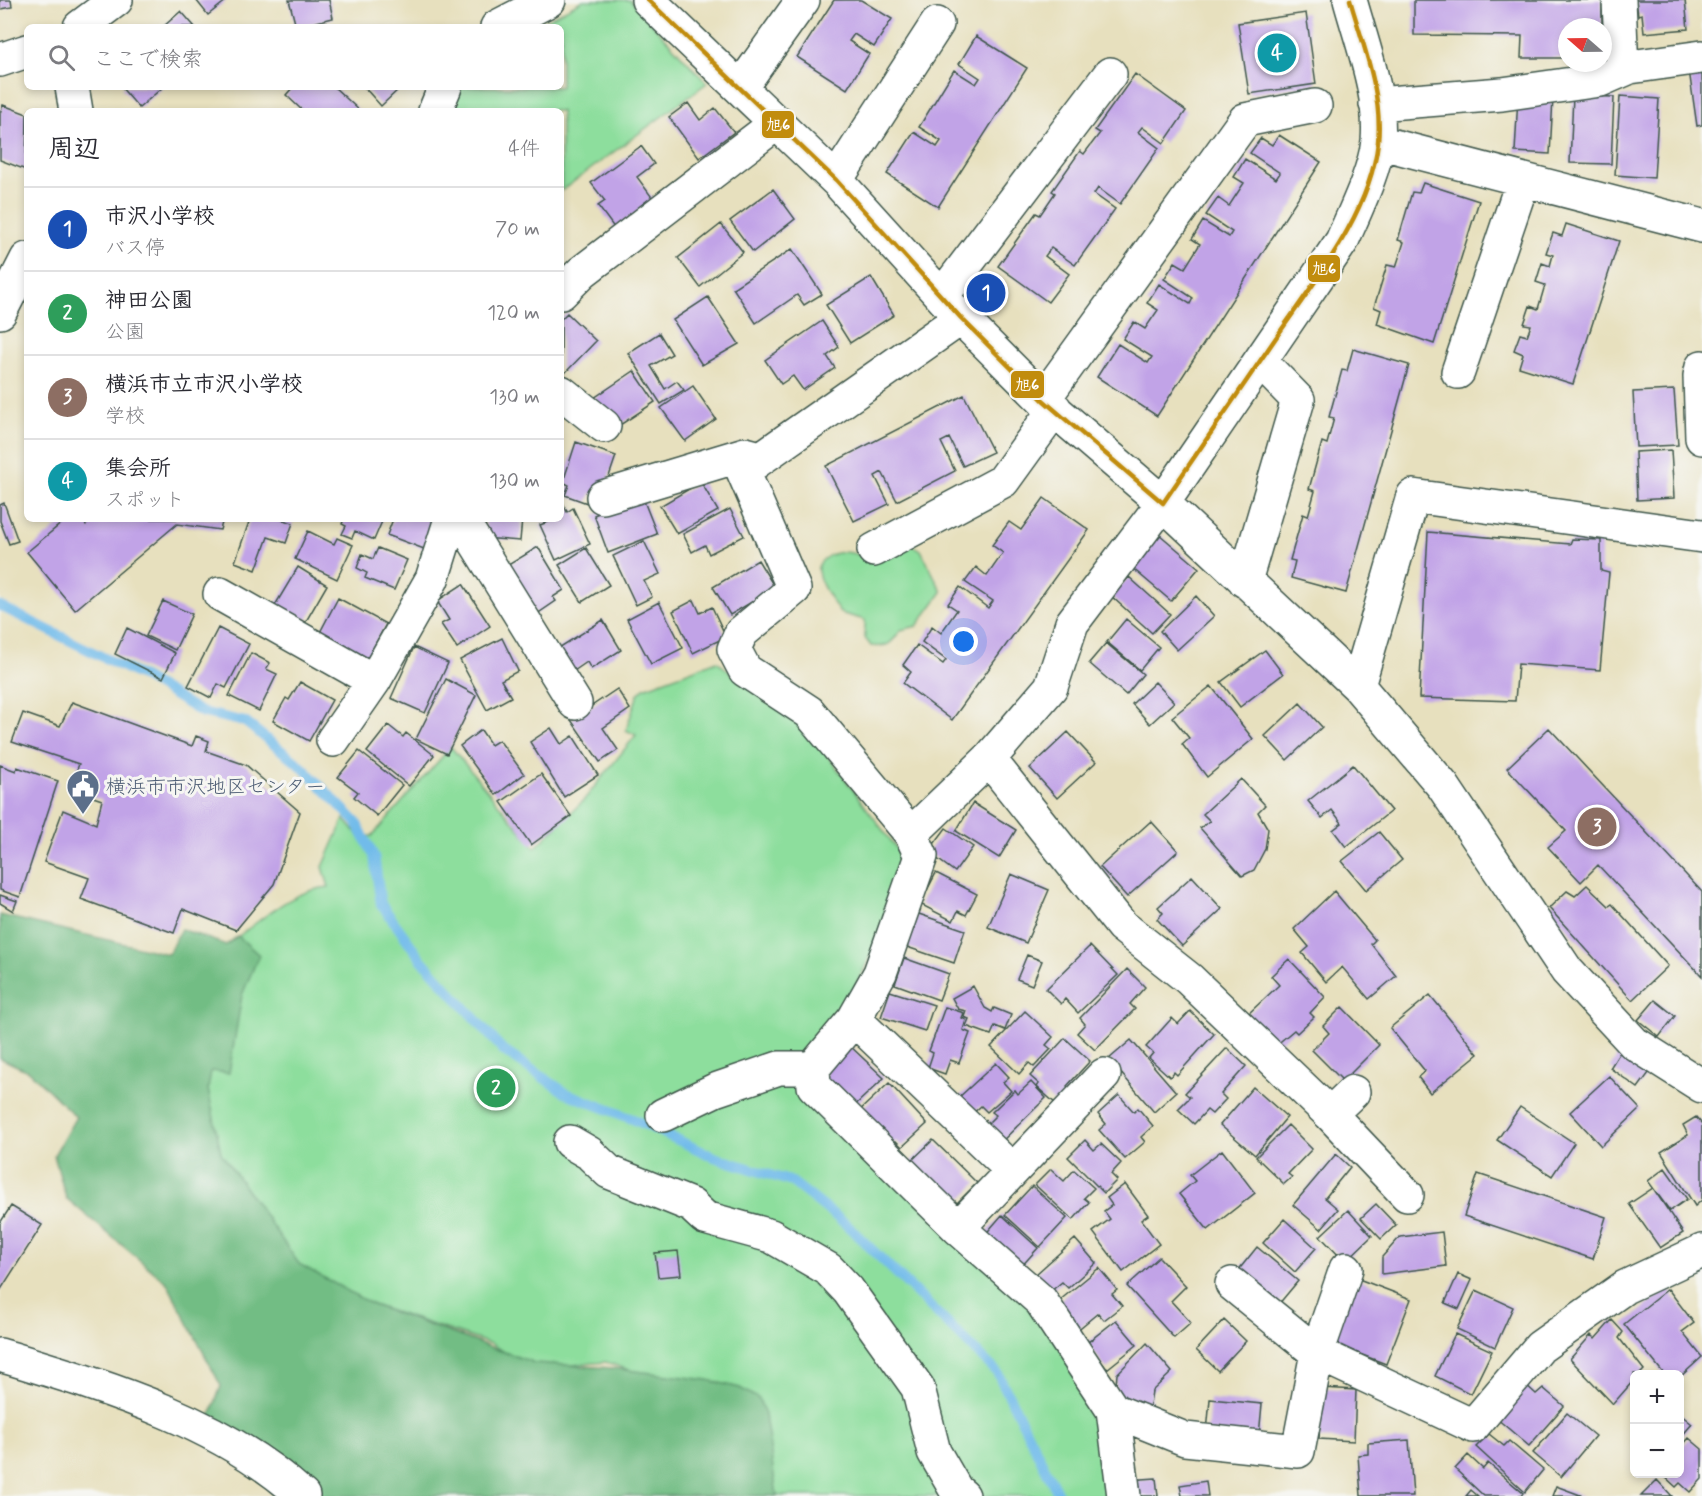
<!DOCTYPE html>
<html lang="ja">
<meta charset="utf-8">
<style>
:root{--surface:#fff;--page:#f2f2f3;--text:#2b2b33;--muted:#7c7c81;--line:#e1e1e2;--accent:#1f6fb2}
body{margin:0;font-family:Mynerve,"Klee One",sans-serif;background:var(--page);color:var(--text)}
.controls{position:absolute;right:18px;bottom:18px;display:grid;overflow:hidden;border-radius:9px;box-shadow:0 3px 9px #0003}
.controls button{width:54px;height:54px;display:grid;place-items:center;padding:0;border:0;border-bottom:2px solid var(--line);background:var(--surface);color:var(--text);font:30px sans-serif}
.compass{position:absolute;left:1558px;top:18px;width:54px;height:54px;border-radius:50%;background:var(--surface);box-shadow:0 3px 9px #0003;rotate:290deg}
.you{position:absolute;left:964px;top:642px;width:21px;height:21px;margin:-15px;border:4px solid #fff;border-radius:50%;background:#1a73e8;box-shadow:0 0 0 9px #1a73e833}
.badge{display:grid;place-items:center;width:39px;height:39px;border-radius:50%;background:var(--accent);color:#fff;font-size:20px;font-weight:700}
.pin{position:absolute;translate:-50% -50%;border:3px solid #fff;box-shadow:0 2px 6px #0006}
.list{margin:0;padding:0;list-style:none}
h2{display:flex;justify-content:space-between;align-items:center;height:78px;margin:0;padding:0 24px;font-size:26px}
h2 small{font-size:20px;font-weight:400;color:var(--muted)}
.list li{display:grid;grid-template-columns:39px 1fr auto;gap:18px;align-items:center;box-sizing:border-box;height:84px;padding:0 24px;border-top:2px solid var(--line)}
.list b{display:block;font-size:22px;white-space:nowrap}
.list p{margin:0;font-size:20px;white-space:nowrap;color:var(--muted)}
.list em{font-size:20px;font-style:normal;color:var(--muted)}
.icon{flex:none;width:33px;height:33px;fill:none;stroke:currentColor;stroke-width:2;stroke-linecap:round;stroke-linejoin:round}
.map{position:relative;flex:none;width:1702px;height:1496px;overflow:hidden}
.search{position:absolute;background:var(--surface);box-shadow:0 3px 9px #0003;left:24px;top:24px;width:540px;height:66px;display:flex;align-items:center;gap:15px;box-sizing:border-box;padding:0 21px;border-radius:9px;color:var(--muted);font-size:22px}
.panel{position:absolute;background:var(--surface);box-shadow:0 3px 9px #0003;left:24px;top:108px;width:540px;height:414px;border-radius:9px}
.map>svg:first-child{display:block}
</style>
<div class="map">
<svg width="1702" height="1496" viewBox="0 0 1702 1496">
<rect width="100%" height="100%" fill="#f6f6f2"/>
<filter id="ink" filterUnits="userSpaceOnUse"><feTurbulence type="fractalNoise" baseFrequency=".0167" numOctaves="2"/><feDisplacementMap in="SourceGraphic" scale="12" xChannelSelector="R" yChannelSelector="G"/><feConvolveMatrix kernelMatrix="1 2 1 2 8 2 1 2 1" color-interpolation-filters="sRGB"/></filter>
<filter id="wash" filterUnits="userSpaceOnUse"><feTurbulence type="fractalNoise" baseFrequency=".008" numOctaves="4" result="noise"/><feDisplacementMap in="SourceGraphic" scale="24" xChannelSelector="R" yChannelSelector="G"/><feGaussianBlur stdDeviation="1.35" result="paint"/><feColorMatrix in="noise" values="0 0 0 0 0 0 0 0 0 0 0 0 0 0 0 0 0 1.4 0 .05"/><feComposite in="paint" operator="in"/></filter>
<g filter="url(#wash)">
<rect width="100%" height="100%" fill="#e7e0be"/>
<!-- green -->
<path fill="#8dde9d" stroke="#568e68" stroke-width="1.5" d="M583,0H630L707,83L561,191V111H448L458,87H561V27H533Z
M908,544L921,550L942,592L917,626L901,630C892,643 888,648 871,646L865,638V620L840,613C832,600 820,586 818,571C817,567 820,562 824,559C840,546 859,555 877,560Z
M717,661L739,680L802,721L908,864L899,897L846,1006L793,1071L1034,1310L1108,1417L1117,1496H773L635,1372L606,1362L538,1368L520,1362L491,1344L373,1305L335,1288L290,1261L210,1162L139,998C168,980 198,964 226,945C259,923 289,890 329,887L323,867L344,819L359,836H372L451,747L535,848L583,801L636,735L626,730L638,694L644,688Z"/>
<!-- forest -->
<path fill="#72bd84" stroke="#487d5c" stroke-width="1.5" d="M0,915L168,954L181,929L226,945L238,936L259,955L242,995L229,1073L211,1071L208,1089L221,1153L299,1264L373,1305L535,1363L612,1368L708,1380L740,1388L759,1399L765,1415L777,1496H320L280,1460L210,1417L221,1386L167,1283L66,1198L54,1155L76,1117L30,1072L0,1058Z"/>
<g fill="none" stroke-linecap="round" stroke-linejoin="round">
<!-- stream -->
<path stroke="#71bbea" stroke-width="10" d="M0,606L145,678L201,712L245,722L300,765L356,822L374,856L381,904L421,959L504,1051L566,1093L635,1120L714,1157L792,1182L847,1225L997,1372L1059,1496"/>
</g>
<g id="blocks">
<!-- building -->
<path fill="#c1a3e7" d="M0,0H11L12,7L0,9Z
M196,0H227L208,15Z
M289,0H329L333,18L296,27Z
M834,0H861L892,19L874,47L854,34L849,41L869,54L847,89L797,57Z
M1414,0H1602V25L1567,27V58H1521L1522,36L1414,35Z
M1636,0H1685L1688,29L1644,33L1642,14L1638,15Z
M181,11L195,27H163Z
M1306,13L1316,84L1249,94L1238,23Z
M976,36L1027,68L938,207L887,174L914,132L937,147L941,141L919,127L954,70L976,84L980,78L959,64Z
M1702,68V125L1697,126L1689,70Z
M1135,74L1186,111L1164,143L1142,127L1138,132L1159,148L1120,204L1098,188L1094,194L1115,209L1075,265L1051,248L1045,256L1069,274L1048,302L998,266L1036,213L1040,215L1055,193L1052,191L1080,151L1084,154L1100,133L1095,130Z
M121,87H163L139,108Z
M293,87H334L360,111H303L286,95Z
M364,87H401L381,106Z
M1518,96L1553,98L1550,154L1515,152Z
M1573,96L1614,97L1611,164L1570,163Z
M1620,96L1659,99L1654,178L1615,175Z
M688,103L700,120L715,108L734,132L699,158L669,117Z
M3,105L27,114L26,170L0,160V113Z
M1279,135L1321,162L1157,416L1097,377L1118,344L1148,363L1152,357L1123,339L1134,322L1145,329L1158,310L1147,303L1159,284L1190,304L1193,298L1164,279L1175,262L1185,268L1200,244L1192,239L1203,221L1229,237L1232,232L1206,215L1218,198L1229,206L1244,183L1234,177L1245,159L1276,179L1280,173L1250,153L1261,138L1272,145Z
M641,146L654,164L637,177L654,200L615,229L598,206L605,201L591,183Z
M1423,183L1479,201L1434,344L1377,324L1381,310L1374,307L1387,265L1396,267L1404,242L1398,240L1412,192L1419,193Z
M773,189L795,219L753,252L730,221Z
M721,224L743,252L700,287L678,258Z
M1566,224L1619,241L1573,384L1519,367L1523,354L1514,350L1520,334L1527,336L1531,325L1524,324L1530,306L1538,309L1545,285L1536,282L1542,263L1550,266L1553,255L1546,253L1553,233L1562,236Z
M792,249L822,294L804,305L797,295L756,323L733,288Z
M871,277L894,315L850,343L826,305Z
M708,297L739,344L702,365L673,320Z
M567,313L596,341L565,373L561,369V319Z
M822,321L839,347L827,356L835,368L803,390L793,376L781,384L765,360Z
M659,333L672,354L651,366L665,389L677,381L684,390L661,404L628,353Z
M1353,349L1409,365L1346,593L1291,578L1295,561L1290,560L1303,514L1308,516L1315,491L1309,489L1322,442L1327,444L1334,418L1329,417L1342,370L1347,371Z
M634,371L655,402L614,429L594,398Z
M693,386L716,419L685,441L661,408Z
M1674,390L1678,445L1636,447L1633,392Z
M964,395L993,452L963,466L949,438L941,442L955,471L897,501L882,472L875,476L889,504L854,521L826,466Z
M576,442L616,456L602,497L591,493L587,503L565,495L569,485L563,482Z
M1671,450L1674,498L1637,500L1635,452Z
M701,482L718,511L677,534L660,506Z
M642,496L657,534L608,553L594,515Z
M561,498L567,512L573,508L590,544L556,560L540,525L548,522L547,519H561Z
M1044,498L1089,530L952,720L903,683L911,672L903,665L917,645L943,664L946,660L922,642L932,626L941,633L957,610L948,604L960,587L988,608L993,601L965,582L976,567L987,576L1003,553L992,545L1009,522L1021,530Z
M4,503L18,541L9,544L0,521V505Z
M730,509L744,536L709,554L705,545L692,552L683,534Z
M61,519H82L86,525L93,519H223L220,530L177,524L75,610L27,552L63,522Z
M250,519H280L293,523L286,543L268,537L256,570L235,562Z
M344,519H383L374,540L355,531L352,538L342,534L346,526L342,524Z
M393,519H435L424,549L387,535Z
M486,519H522L520,541L484,538Z
M308,531L334,544L337,538L353,545L337,579L295,559Z
M1428,532L1570,544L1572,539L1601,540V571L1609,573L1600,670L1518,664L1515,701L1419,698Z
M1159,534L1199,568L1171,601L1131,567Z
M644,541L660,574L644,581L652,597L636,605L613,556Z
M538,547L564,590L553,597L556,601L537,614L500,570Z
M378,548L407,560L394,590L365,578L367,573L357,568L362,554L373,559Z
M586,548L609,585L582,602L559,565Z
M758,560L775,588L730,615L713,587Z
M298,567L327,585L301,630L271,612Z
M1129,577L1170,614L1152,633L1111,596Z
M463,584L490,626L457,648L441,624L449,620L437,601Z
M1196,596L1214,616L1177,650L1160,631Z
M338,598L386,624L363,666L316,640Z
M694,600L700,613L712,607L726,637L693,653L673,611Z
M163,601L192,614L175,650L146,636Z
M659,602L683,648L651,664L627,619Z
M1126,619L1159,647L1140,670L1107,642Z
M603,620L621,650L591,669L587,662L571,673L557,649Z
M127,628L175,653L163,678L115,654Z
M218,628L249,644L226,688L218,684L211,698L188,686Z
M502,638L518,671L501,680L511,697L487,710L460,660Z
M1106,643L1143,674L1126,695L1089,663Z
M414,647L448,663L425,713L391,698Z
M1265,650L1283,674L1240,707L1221,682Z
M251,653L270,663L266,669L277,674L259,711L229,696Z
M446,679L476,695L447,754L416,739Z
M300,682L332,700L309,741L273,721L286,698L289,700Z
M1155,682L1174,702L1150,724L1132,704Z
M1211,686L1253,739L1207,777L1182,744L1189,738L1172,717Z
M617,689L630,709L603,728L618,750L600,762L571,720Z
M72,702L192,746L196,736L209,741L206,751L246,765L300,812L274,884L236,930L183,909L174,933L81,899L89,878L44,862L63,810L96,824L102,800L70,789L79,764L12,742L23,713L60,726Z
M1300,703L1322,727L1287,760L1265,736Z
M388,725L403,737L406,733L434,755L409,786L367,752Z
M551,728L561,744L573,736L598,775L564,797L530,742Z
M1549,728L1702,892V976L1598,865L1581,882L1548,847L1566,831L1507,768Z
M481,730L491,745L499,740L524,774L496,795L460,746Z
M1068,732L1096,762L1057,798L1030,768Z
M359,751L402,785L377,816L354,797L358,792L338,777Z
M0,765L16,771L17,767L58,781L20,897L0,890Z
M1353,765L1391,811L1346,847L1333,830L1342,823L1332,810L1322,818L1308,801Z
M541,774L571,816L531,845L501,802Z
M1241,779L1265,805L1258,812L1268,829L1265,849L1254,870L1242,876L1200,828L1210,821L1203,814Z
M973,803L1016,830L999,858L956,831Z
M1151,821L1178,851L1127,897L1100,867Z
M946,828L973,847L955,872L928,852Z
M1379,832L1402,860L1366,890L1342,861Z
M936,873L977,894L966,915L958,911L953,921L920,904Z
M1011,874L1049,890L1026,943L988,927Z
M1192,876L1222,909L1182,946L1157,919L1163,913L1158,907Z
M1587,885L1609,906L1612,904L1668,966L1632,1000L1549,908L1567,891L1575,896Z
M1334,891L1375,940L1371,944L1396,976L1369,999L1342,967L1326,982L1302,953L1309,947L1294,929Z
M0,895L17,901L13,911L0,903Z
M916,913L965,930L954,963L904,946Z
M1090,946L1118,975L1078,1013L1065,999L1061,1004L1046,989Z
M1027,955L1042,961L1032,985L1017,979Z
M904,958L949,974L939,1000L895,984Z
M1289,959L1325,997L1310,1013L1314,1017L1297,1033L1294,1030L1275,1046L1247,1015L1279,985L1271,976Z
M1127,969L1145,987L1130,1004L1135,1009L1095,1050L1077,1033L1085,1024L1080,1018Z
M973,986L985,1008L992,1012L994,1008L1011,1015L1005,1030L995,1026L991,1035L966,1026L969,1019L964,1017L966,1011L958,1009L952,998Z
M890,991L934,1005L925,1031L881,1017Z
M1430,995L1478,1054L1430,1093L1418,1077L1425,1071L1390,1028Z
M1655,1000L1675,1016L1659,1037L1638,1020Z
M945,1007L964,1013L962,1018L966,1020L963,1030L970,1033L959,1063L950,1060L945,1074L928,1068L933,1053L929,1051Z
M1342,1007L1379,1045L1343,1081L1312,1050L1329,1033L1323,1026Z
M1025,1011L1053,1037L1046,1045L1051,1049L1034,1067L1029,1063L1019,1074L991,1047Z
M1190,1011L1214,1034L1177,1075L1174,1072L1170,1077L1149,1058L1153,1053L1146,1047L1172,1018L1178,1024Z
M1065,1038L1090,1061L1067,1086L1070,1089L1056,1104L1037,1087L1039,1084L1030,1076Z
M1131,1040L1176,1092L1154,1112L1109,1059Z
M848,1044L884,1078L850,1110L825,1082L826,1067Z
M1227,1048L1246,1066L1221,1094L1226,1099L1212,1114L1207,1110L1194,1124L1178,1109L1190,1097L1185,1093Z
M1620,1052L1649,1073L1638,1088L1610,1068Z
M996,1063L1009,1077L1003,1082L1011,1091L987,1112L981,1106L970,1116L956,1100Z
M1609,1076L1640,1109L1601,1146L1570,1112Z
M1031,1082L1046,1098L993,1150L977,1134L996,1115L992,1112L1015,1090L1018,1094Z
M889,1083L927,1124L902,1147L896,1141L888,1147L857,1113Z
M1253,1087L1287,1117L1255,1155L1220,1125Z
M1119,1095L1134,1112L1138,1108L1153,1126L1141,1137L1145,1142L1125,1159L1099,1130L1106,1124L1098,1114Z
M1520,1107L1574,1143L1552,1176L1497,1140Z
M1696,1117L1702,1124V1200L1695,1206L1661,1152L1688,1135L1683,1125Z
M1288,1125L1312,1149L1288,1174L1292,1177L1284,1184L1256,1157Z
M933,1140L977,1183L952,1208L908,1164Z
M1085,1140L1094,1150L1101,1144L1121,1163L1111,1174L1117,1180L1104,1193L1068,1157Z
M1222,1150L1255,1193L1208,1230L1179,1194L1195,1181L1190,1175Z
M1336,1154L1350,1167L1325,1198L1338,1209L1321,1229L1293,1205Z
M1665,1168L1687,1199L1670,1211L1648,1181Z
M1051,1169L1064,1181L1074,1170L1094,1188L1084,1198L1089,1202L1073,1220L1035,1185Z
M1478,1174L1606,1217L1593,1259L1464,1216Z
M1125,1184L1148,1215L1141,1220L1159,1244L1123,1272L1093,1232L1110,1219L1104,1211L1112,1205L1107,1198Z
M1032,1186L1067,1218L1040,1247L1005,1215Z
M1653,1188L1683,1233L1660,1248L1629,1204Z
M1376,1204L1396,1225L1381,1239L1361,1218Z
M11,1206L42,1225L0,1291V1223Z
M1348,1210L1372,1236L1345,1262L1320,1236Z
M1002,1215L1038,1248L1019,1269L983,1237Z
M1284,1219L1316,1248L1295,1272L1263,1243Z
M1442,1232L1446,1266L1382,1274V1257L1400,1237Z
M1075,1239L1096,1263L1068,1288L1062,1282L1051,1291L1036,1274Z
M1257,1247L1298,1281L1278,1305L1237,1272Z
M678,1251L681,1275L658,1277L655,1253Z
M1159,1257L1186,1286L1171,1301L1191,1323L1174,1338L1127,1286Z
M1099,1268L1117,1290L1112,1294L1122,1306L1104,1320L1098,1313L1075,1332L1054,1305Z
M1458,1274L1472,1280L1459,1309L1445,1303Z
M1356,1278L1411,1299L1386,1364L1331,1343Z
M1668,1289L1694,1323L1682,1332L1702,1357L1680,1377V1374H1664L1624,1324Z
M1476,1290L1513,1307L1495,1347L1457,1329Z
M1116,1320L1137,1345L1107,1369L1087,1343Z
M1224,1320L1246,1341L1218,1371L1196,1350Z
M1612,1320L1623,1332L1619,1338L1644,1370L1640,1374H1634V1380L1613,1404L1570,1359L1591,1335L1595,1339Z
M1455,1334L1492,1351L1471,1394L1435,1376Z
M1147,1343L1172,1372L1152,1391L1149,1412L1114,1407L1117,1374Z
M1524,1383L1536,1394L1543,1388L1564,1406L1529,1446L1496,1418Z
M1322,1388L1356,1390L1354,1441L1319,1439Z
M1210,1399L1262,1404L1259,1436L1207,1432Z
M1567,1413L1595,1436L1561,1477L1533,1453Z
M1680,1414L1692,1424L1680,1438Z
M1489,1434L1504,1446L1509,1441L1543,1470L1525,1492L1476,1447Z
M1689,1438L1702,1449V1479L1690,1492L1680,1483L1676,1487L1662,1474H1680V1448Z
M1409,1440L1413,1496H1361L1358,1455L1368,1454V1443Z
M1468,1455L1483,1469L1488,1463L1523,1493L1521,1496H1484L1455,1469Z
M1156,1478L1158,1496H1129L1128,1480Z
M1657,1480L1672,1496H1641Z
M1206,1481L1208,1496H1182L1180,1485Z
M1556,1486L1583,1496H1552Z
M1471,1490L1478,1496H1466Z"/>
</g>
</g>
<g filter="url(#ink)">
<use href="#blocks" fill-opacity="0" stroke="#3d5549" stroke-width="1.5"/>
<g fill="none" stroke-linecap="round" stroke-linejoin="round">
<defs>
<path id="minor" d="M648,0L836,180L961,318L1043,400L1163,503L1358,686L1443,786L1567,971L1634,1043L1702,1086
M1619,0L1622,70
M80,27L116,0
M497,27L549,0
M0,60L27,51
M72,87L76,111
M741,87L803,0
M1376,104L1502,94L1600,80L1630,67L1702,57
M435,111L445,87
M1378,142L1702,226
M836,180L937,24
M561,293L582,272L778,122
M942,296L1110,74
M0,312L27,259
M961,318L743,471L794,589L741,633L734,649L745,670L809,712L911,834L989,759L1051,687L1072,623L1163,503L1342,241C1354,213 1375,171 1378,141C1382,95 1362,44 1350,0
M1702,367L1700,376L1702,438
M1458,372L1523,180
M561,392L604,426
M1043,400L1245,120L1315,106
M603,497L745,454L760,458
M461,519L575,703
M874,550L1003,481L1055,409
M1245,581L1298,400L1261,362
M220,594L374,681L432,579L451,519
M1358,686L1413,496L1702,536
M333,740L374,681
M989,759L1122,926L1189,979L1330,1114L1407,1195
M911,834L921,856L880,973L854,1019L813,1068L814,1086L958,1228L1041,1301L1113,1410L1124,1496
M854,1019L1012,1170
M1330,1114L1353,1092
M663,1115L715,1090L779,1068H813
M570,1142L589,1153L609,1172L691,1205L705,1218L771,1236L828,1269L848,1290L918,1388L934,1452L956,1490L963,1496
M958,1228L1104,1075
M1232,1284L1317,1353L1473,1426L1540,1347L1625,1287L1702,1251
M0,1355C105,1387 220,1420 303,1496
M1113,1410L1185,1439L1298,1451L1317,1353L1346,1269"/>
</defs>
<!-- minor casing -->
<use href="#minor" stroke="#3d5549" stroke-width="36"/>
<!-- minor -->
<use href="#minor" stroke="#fff" stroke-width="33"/>
<defs>
<path id="bus-1" d="M648,0L836,180L961,318L1043,400L1163,503
M1163,503C1200,449 1237,395 1273,342C1313,283 1370,215 1378,142C1383,94 1363,45 1350,0"/>
</defs>
<!-- bus-1 casing -->
<use href="#bus-1" stroke="#f6f6f2" stroke-width="9"/>
<!-- bus-1 -->
<use href="#bus-1" stroke="#c18c0d" stroke-width="4.5"/>
</g>
</g>
<!-- icons -->
<defs>
<symbol id="civic-pin" viewBox="-11 -11 22 30"><path d="M0 17L-7.5 6A9.5 9.5 0 1 1 7.5 6Z" fill="#5c6f8a" stroke="#f6f6f2"/><path d="M-.6-6.5H3V-4.5H.6V-3L4-1V1h2V6H-6V1h2V-1L-.6-3ZM-1.2 2.5V6h2.4V2.5Z" fill="#fff"/></symbol>
</defs>
<g fill-rule="evenodd">
<use href="#civic-pin" x="64" y="767" width="38" height="52"/>
</g>
<g text-anchor="middle" stroke-width="6" stroke-linejoin="round" paint-order="stroke">
<!-- service labels -->
<g font-size="20" fill="#4e5e75" stroke="#f6f6f2" text-anchor="start">
<text x="106" y="793">横浜市市沢地区センター</text>
</g>
</g>
<g stroke="#f6f6f2" stroke-width="2">
<rect x="761" y="110" width="34" height="29" rx="6" fill="#c18c0d"/>
<rect x="1307" y="254" width="34" height="29" rx="6" fill="#c18c0d"/>
<rect x="1010" y="370" width="35" height="29" rx="6" fill="#c18c0d"/>
</g>
<g font-size="16" text-anchor="middle" font-weight="bold" fill="#fff">
<text x="778" y="130">旭6</text>
<text x="1324" y="274">旭6</text>
<text x="1027" y="390">旭6</text>
</g>
</svg>
<div class="controls">
<button>+</button>
<button>−</button>
</div>
<svg class="compass" viewBox="-18 -18 36 36"><path d="M0-13l5 13h-10z" fill="#e53935"/><path d="M0 13l5-13h-10z" fill="#7c7c81"/></svg>
<div class="you"></div>
<div class="pin badge" style="left:986px;top:293px;background:#1a4fb4">1</div>
<div class="pin badge" style="left:496px;top:1088px;background:#2e9e5b">2</div>
<div class="pin badge" style="left:1597px;top:827px;background:#8d6e63">3</div>
<div class="pin badge" style="left:1277px;top:53px;background:#0f9aa8">4</div>
<div class="search"><svg class="icon" aria-label="search" viewBox="0 0 24 24"><circle cx="10" cy="10" r="6"/><path d="M15 15l6 6"/></svg>ここで検索</div>
<section class="panel">
<h2>周辺<small>4件</small></h2>
<ul class="list">
<li><span class="badge" style="background:#1a4fb4">1</span><div><b>市沢小学校</b><p>バス停</p></div><em>70 m</em></li>
<li><span class="badge" style="background:#2e9e5b">2</span><div><b>神田公園</b><p>公園</p></div><em>120 m</em></li>
<li><span class="badge" style="background:#8d6e63">3</span><div><b>横浜市立市沢小学校</b><p>学校</p></div><em>130 m</em></li>
<li><span class="badge" style="background:#0f9aa8">4</span><div><b>集会所</b><p>スポット</p></div><em>130 m</em></li>
</ul>
</section>
</div>
